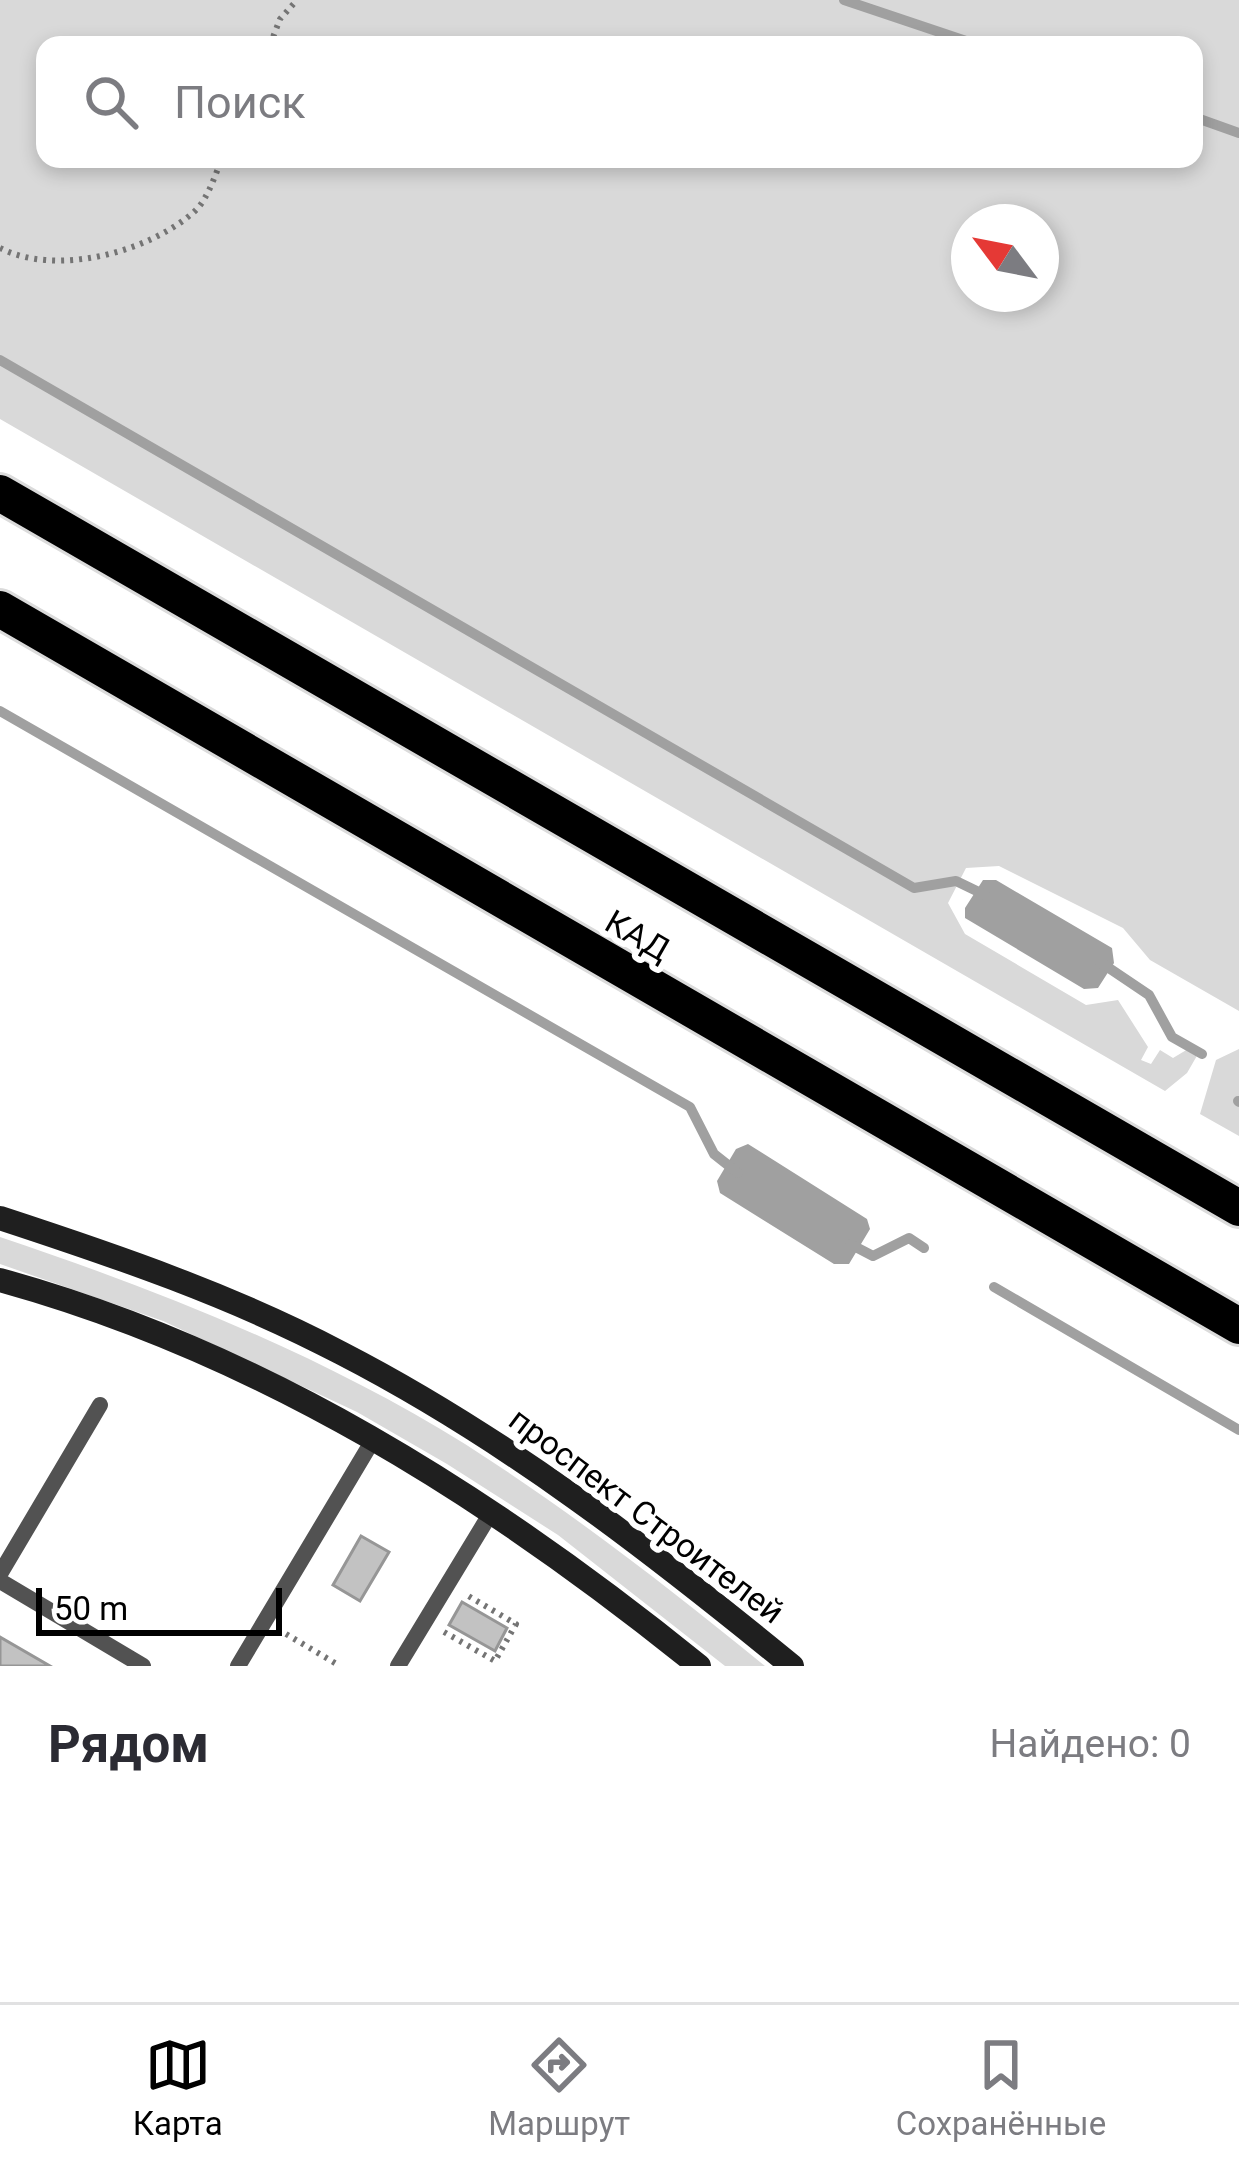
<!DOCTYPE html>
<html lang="ru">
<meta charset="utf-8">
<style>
:root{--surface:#fff;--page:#f7f7f7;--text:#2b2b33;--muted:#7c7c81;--line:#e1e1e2;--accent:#000}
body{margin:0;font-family:Roboto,sans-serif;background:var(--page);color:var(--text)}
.compass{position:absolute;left:951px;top:204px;width:108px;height:108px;border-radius:50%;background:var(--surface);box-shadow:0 6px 18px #0003;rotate:302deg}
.scale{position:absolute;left:36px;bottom:30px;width:246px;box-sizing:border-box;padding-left:12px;border:6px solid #000;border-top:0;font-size:33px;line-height:42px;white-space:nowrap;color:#000;-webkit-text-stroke:9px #fff;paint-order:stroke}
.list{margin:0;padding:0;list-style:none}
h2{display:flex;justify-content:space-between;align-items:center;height:156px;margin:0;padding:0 48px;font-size:51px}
h2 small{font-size:39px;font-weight:400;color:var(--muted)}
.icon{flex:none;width:66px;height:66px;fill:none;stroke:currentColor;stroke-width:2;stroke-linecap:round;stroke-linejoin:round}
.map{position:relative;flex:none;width:1239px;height:1666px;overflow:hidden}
.search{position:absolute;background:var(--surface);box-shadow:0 6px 18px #0003;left:36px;right:36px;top:36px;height:132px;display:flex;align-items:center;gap:30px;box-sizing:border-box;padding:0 42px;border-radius:24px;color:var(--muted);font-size:45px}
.sheet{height:336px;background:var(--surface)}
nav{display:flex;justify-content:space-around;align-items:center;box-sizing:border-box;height:168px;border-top:3px solid var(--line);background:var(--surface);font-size:33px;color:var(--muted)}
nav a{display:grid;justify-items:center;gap:6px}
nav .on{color:var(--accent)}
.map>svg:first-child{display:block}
</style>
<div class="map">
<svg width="1239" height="1666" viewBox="0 0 1239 1666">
<rect width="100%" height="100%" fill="#fff"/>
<!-- green -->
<path fill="#d9d9d9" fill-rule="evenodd" d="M0,0H1239V1011L1150,960L1123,928L999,866L966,868L948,903L965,934L1086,1005L1118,1000L1148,1047L1141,1060L1151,1064L1160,1050L1173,1058L1188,1049L1198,1054L1187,1073L1165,1091L0,419ZM45,45H1194V159H45ZM969,222H1041V294H969Z
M1239,1049V1136L1200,1114L1216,1060Z
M0,1237C161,1291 320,1354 465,1444C570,1511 668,1587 765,1666H725L558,1535L447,1464L357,1412L163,1321L0,1264Z"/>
<!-- water -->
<path fill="#a0a0a0" d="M983,880H996L1112,948L1114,963L1098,988L1084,989L965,918V908Z
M748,1144L867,1219L870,1229L849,1264H834L720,1193L717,1181L736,1149Z"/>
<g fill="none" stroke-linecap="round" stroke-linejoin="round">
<!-- stream -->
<path stroke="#a0a0a0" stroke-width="10" d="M844,0L978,45
M1194,117L1239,133
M0,360L914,888L956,881L985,895
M0,711L690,1107L714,1154L738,1173
M1100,962L1149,995L1172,1037L1202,1054
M1238,1101L1239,1102
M850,1244L873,1256L909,1238L924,1248
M994,1287L1239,1430"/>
</g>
<!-- building -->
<path fill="#c2c2c2" stroke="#969696" stroke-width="3" d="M361,1536L389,1552L360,1601L333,1585Z
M462,1602L507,1628L495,1651L449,1625Z
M0,1637L50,1666H0Z"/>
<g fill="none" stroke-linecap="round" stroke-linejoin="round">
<defs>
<path id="highway" d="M0,493L1239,1208
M0,609L1239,1326"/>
</defs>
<!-- highway casing -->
<use href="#highway" stroke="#dbdbdb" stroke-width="42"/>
<!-- path -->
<path stroke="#747474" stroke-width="6" stroke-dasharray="3 6" stroke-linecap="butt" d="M270,45L280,19L297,0
M0,248C56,277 151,252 196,210C208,198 215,175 222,159
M444,1632L495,1661L516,1624L465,1594
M286,1634L340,1666"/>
<!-- lane -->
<path stroke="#525252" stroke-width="16" d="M0,1574L100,1405
M0,1581L143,1666
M238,1666L373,1440
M398,1666L492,1511"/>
<!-- secondary -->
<path stroke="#1f1f1f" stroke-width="24" d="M0,1218C116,1256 233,1296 341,1353C506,1438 650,1550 792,1666
M0,1280C261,1352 490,1497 699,1666"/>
<!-- highway -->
<use href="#highway" stroke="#000" stroke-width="36"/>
</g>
<g text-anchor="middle" stroke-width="12" stroke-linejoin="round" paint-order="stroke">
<!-- street labels -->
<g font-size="33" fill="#000" stroke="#fff">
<text transform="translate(638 935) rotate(30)" y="12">КАД</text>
<text transform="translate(647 1515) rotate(37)" y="12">проспект Строителей</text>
</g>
</g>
</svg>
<svg class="compass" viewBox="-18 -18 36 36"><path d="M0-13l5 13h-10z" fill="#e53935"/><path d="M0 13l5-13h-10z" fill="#7c7c81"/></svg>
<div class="scale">50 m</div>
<div class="search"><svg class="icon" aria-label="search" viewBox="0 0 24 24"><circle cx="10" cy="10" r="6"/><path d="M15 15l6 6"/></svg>Поиск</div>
</div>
<section class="sheet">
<h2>Рядом<small>Найдено: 0</small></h2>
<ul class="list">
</ul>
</section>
<nav>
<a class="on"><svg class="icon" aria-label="map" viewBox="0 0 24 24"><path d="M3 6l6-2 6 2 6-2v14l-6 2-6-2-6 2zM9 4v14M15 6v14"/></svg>Карта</a>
<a><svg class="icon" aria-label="directions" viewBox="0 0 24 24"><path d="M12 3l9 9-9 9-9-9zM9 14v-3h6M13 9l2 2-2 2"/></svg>Маршрут</a>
<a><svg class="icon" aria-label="saved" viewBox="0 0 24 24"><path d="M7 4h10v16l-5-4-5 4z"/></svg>Сохранённые</a>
</nav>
